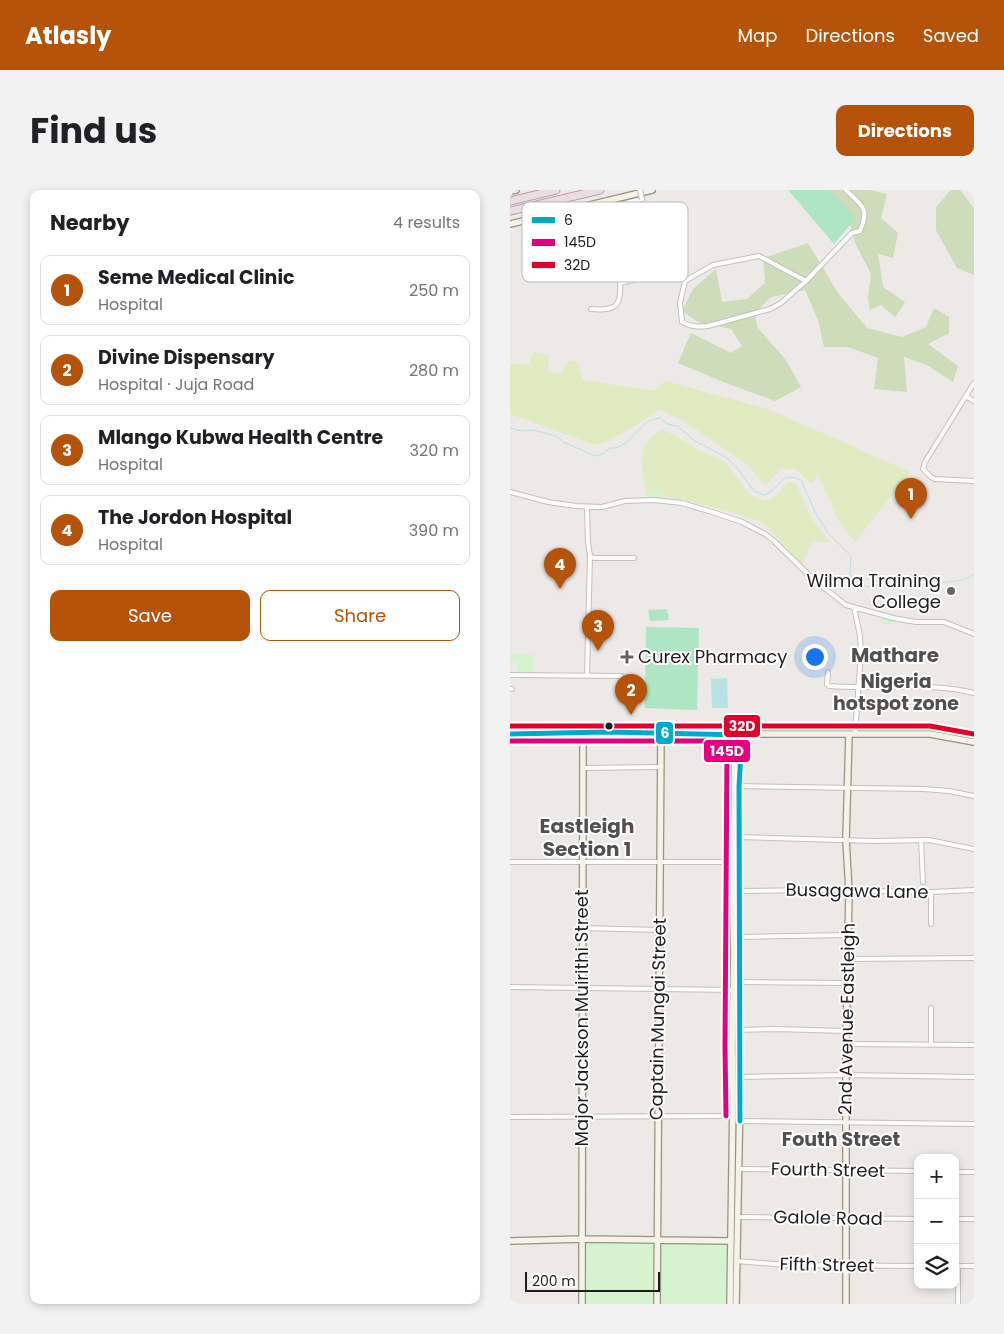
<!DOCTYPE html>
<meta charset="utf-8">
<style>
:root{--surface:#fff;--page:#f2f2f2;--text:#202124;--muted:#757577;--line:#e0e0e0;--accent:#b45309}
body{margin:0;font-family:Poppins,sans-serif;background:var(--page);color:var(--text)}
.controls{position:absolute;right:15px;bottom:15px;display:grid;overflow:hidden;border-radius:10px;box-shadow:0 2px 8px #0003}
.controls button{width:45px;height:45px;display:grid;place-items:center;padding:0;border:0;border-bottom:1px solid var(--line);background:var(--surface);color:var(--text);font:25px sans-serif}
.scale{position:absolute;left:15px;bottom:12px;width:135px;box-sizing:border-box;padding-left:5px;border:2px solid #1d1d1d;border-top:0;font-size:14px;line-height:18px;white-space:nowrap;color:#1d1d1d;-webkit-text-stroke:4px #fff;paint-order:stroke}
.you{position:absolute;left:304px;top:466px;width:18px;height:18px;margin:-12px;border:4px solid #fff;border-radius:50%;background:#1a73e8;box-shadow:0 0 0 8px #1a73e833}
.badge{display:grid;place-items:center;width:32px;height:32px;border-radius:50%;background:var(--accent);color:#fff;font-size:16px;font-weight:700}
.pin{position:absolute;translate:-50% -41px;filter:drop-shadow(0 1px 2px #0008)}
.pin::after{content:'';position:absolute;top:26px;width:18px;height:15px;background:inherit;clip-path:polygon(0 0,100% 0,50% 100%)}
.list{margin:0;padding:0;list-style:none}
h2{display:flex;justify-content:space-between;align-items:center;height:65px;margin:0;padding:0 20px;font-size:21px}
h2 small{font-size:16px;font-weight:400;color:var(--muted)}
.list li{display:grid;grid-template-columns:32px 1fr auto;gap:15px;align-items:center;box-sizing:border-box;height:70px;margin:0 10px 10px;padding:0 10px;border:1px solid var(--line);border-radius:10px}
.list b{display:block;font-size:19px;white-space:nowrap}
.list p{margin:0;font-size:16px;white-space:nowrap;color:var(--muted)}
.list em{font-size:16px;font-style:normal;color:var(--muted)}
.actions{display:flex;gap:10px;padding:15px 20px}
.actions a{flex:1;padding:11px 0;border:1px solid var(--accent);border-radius:10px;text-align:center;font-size:18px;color:var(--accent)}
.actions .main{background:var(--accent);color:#fff}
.icon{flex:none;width:28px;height:28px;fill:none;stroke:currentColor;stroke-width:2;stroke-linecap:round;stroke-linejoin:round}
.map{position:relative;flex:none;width:464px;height:1114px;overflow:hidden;border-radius:10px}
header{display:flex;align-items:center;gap:30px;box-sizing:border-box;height:70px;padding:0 25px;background:var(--accent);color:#fff}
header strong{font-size:24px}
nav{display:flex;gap:28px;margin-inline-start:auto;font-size:18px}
.intro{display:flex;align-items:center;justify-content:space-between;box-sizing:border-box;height:120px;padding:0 30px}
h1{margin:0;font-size:35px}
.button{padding:12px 22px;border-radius:10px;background:var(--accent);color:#fff;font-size:18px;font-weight:700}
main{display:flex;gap:30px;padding:0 30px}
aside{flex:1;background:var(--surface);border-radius:10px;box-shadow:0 2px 8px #0003}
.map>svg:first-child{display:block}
</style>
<header>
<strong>Atlasly</strong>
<nav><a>Map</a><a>Directions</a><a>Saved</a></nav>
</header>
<div class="intro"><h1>Find us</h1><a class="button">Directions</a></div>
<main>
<aside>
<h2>Nearby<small>4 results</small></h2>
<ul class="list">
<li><span class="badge">1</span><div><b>Seme Medical Clinic</b><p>Hospital</p></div><em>250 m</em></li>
<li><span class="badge">2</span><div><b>Divine Dispensary</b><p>Hospital · Juja Road</p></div><em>280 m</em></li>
<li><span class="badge">3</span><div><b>Mlango Kubwa Health Centre</b><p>Hospital</p></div><em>320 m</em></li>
<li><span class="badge">4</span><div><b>The Jordon Hospital</b><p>Hospital</p></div><em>390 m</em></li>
</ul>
<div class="actions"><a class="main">Save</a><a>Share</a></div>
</aside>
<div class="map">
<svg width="464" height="1114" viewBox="0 0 464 1114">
<rect width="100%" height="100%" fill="#ece9e6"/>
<!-- grass -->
<path fill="#e0ebc2" d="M23,162L39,165L38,181L52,184L58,170L68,172L73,190L143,201L155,191L258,219L400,282L345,352L328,330L308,283L302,294L287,280L271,278L255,296L237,274L169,228L150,220L102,249L85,255L0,224V173L19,175Z
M152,240L165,245L188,260L214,271L240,304L254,311L266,306L277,292L286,293L301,327L320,352H301L292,376L253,332L217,321L136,301C132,277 125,253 152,240Z"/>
<!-- forest -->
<path fill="#cddcb9" d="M315,0H360L377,4L371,28L388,43L383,68L368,64L373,97L395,112L385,127L371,115L360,120L358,109L361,84L346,55L338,29Z
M441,0H450L464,18V85L447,78L426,40V17Z
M298,53L328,103L357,138L392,147L416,137L424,118L439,127V143L418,154L448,176L443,192L417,175L394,167L397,202L364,199L368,168L338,157H314L308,130L295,100L261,107L245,123L247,137L276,170L291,197L265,211L216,193L168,173L181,143L221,163L232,156L221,139L188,132L172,121L183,99L206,79L212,112L237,109L255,93L253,68Z"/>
<!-- park -->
<path fill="#d6f3cf" d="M152,299L154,308L135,307L136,301Z
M378,422L386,424L388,428L382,434H371V423Z
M0,463H17V464L24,465V484L7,483V473L0,472Z
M73,1049L220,1051V1114H71Z"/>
<!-- pitch -->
<path fill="#aee6c3" d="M278,0H318L346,28L324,54Z
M157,419L159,430L140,431L138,420Z
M136,437L189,438L187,520L135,518Z"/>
<!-- water -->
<path fill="#b7e2e2" d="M217,488L218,518H202L201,489Z"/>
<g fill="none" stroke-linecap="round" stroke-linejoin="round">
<!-- stream -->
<path stroke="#b7e2e2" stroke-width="1" d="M0,238L13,241L24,240L46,246L55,253L86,266L93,264L100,258C116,260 125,241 136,233C141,229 146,229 151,228L157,234L167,236L185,251L216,267L228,279L244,301L254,305C272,299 269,280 291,290L306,324L318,343L341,366L340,385L347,391L357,397L427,394C440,390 454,393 464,384"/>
<defs>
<path id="street" d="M100,17L132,9
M175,91L170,113L172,132C181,137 188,137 198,136L260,119L271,113L296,91
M110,93L165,80L175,91L203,75L249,66L296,91L342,43L350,41C360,18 352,16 336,0
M81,119C103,121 112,118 110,93L92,13
M464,193L415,272L413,279L421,287L425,289L464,291
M456,206L464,211
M0,302L38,312L66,316L92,317L115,311L144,310L172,313L202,322L232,332L255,344L264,351L304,390L336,415L383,428L406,432H434L464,444
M80,366L84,368H124
M344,417L350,446L351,463L345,544
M318,482L317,494L319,496C368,500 416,491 464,503
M0,485L111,486
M77,485L80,366L78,353L77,317
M0,499H2
M73,578L150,577
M227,596L413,599L439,601L464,606
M230,647L364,651L419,650L464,659
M411,650L413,692
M0,672H225
M229,701L302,700L421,702L464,700
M421,734V702
M73,738L149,740
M229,747L338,745
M338,769L464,768
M230,792L337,793
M0,797L224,800
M229,840L265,839L336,841
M336,854L464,855
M421,855V818
M230,887L336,885L464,887
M0,927L223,926
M230,931L464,934
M229,979L408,981
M445,982H464
M228,1027L408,1029
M445,1029H464
M226,1071L277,1075L408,1076
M445,1076H464
M448,1114V1076"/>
<path id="secondary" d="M0,1L6,0
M0,34L142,0
M0,544H420L464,552
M0,1051L73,1049L220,1051
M72,1114L73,542
M147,1114L151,543
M220,1114L223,906L222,857L224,763L223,711L225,544
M226,1114L230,906L229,840V596L232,545
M336,1114V854L339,701L336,650L339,544"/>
<path id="highway" d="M0,11L46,0
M0,21L90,0"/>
</defs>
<!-- street casing -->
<use href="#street" stroke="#c3c1c0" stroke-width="6"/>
<!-- secondary casing -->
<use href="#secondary" stroke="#97937d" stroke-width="8"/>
<!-- highway casing -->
<use href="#highway" stroke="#c39baf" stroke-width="9"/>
<!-- street -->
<use href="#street" stroke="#fcfcfb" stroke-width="4"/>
<!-- secondary -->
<use href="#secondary" stroke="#f4f2e9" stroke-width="5.5"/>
<!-- highway -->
<use href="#highway" stroke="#eadde2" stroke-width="7"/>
<defs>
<path id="street-bridge" d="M130,0L132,9"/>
</defs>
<!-- street-bridge casing -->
<use href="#street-bridge" stroke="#c3c1c0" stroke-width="6" stroke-linecap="butt"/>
<!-- street-bridge -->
<use href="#street-bridge" stroke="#fcfcfb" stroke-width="4"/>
<defs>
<path id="bus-1" d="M0,544L98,542L232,545L229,596L230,931"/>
<path id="bus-2" d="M0,551H209L217,561L215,857L216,926"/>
<path id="bus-3" d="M0,536H420L464,544"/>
</defs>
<!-- bus-1 casing -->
<use href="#bus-1" stroke="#fff" stroke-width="9"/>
<!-- bus-2 casing -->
<use href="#bus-2" stroke="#fff" stroke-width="9"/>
<!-- bus-3 casing -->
<use href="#bus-3" stroke="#fff" stroke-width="9"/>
<!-- bus-1 -->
<use href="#bus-1" stroke="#00a9ce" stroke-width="5"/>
<!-- bus-2 -->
<use href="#bus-2" stroke="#e5007d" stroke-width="5"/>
<!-- bus-3 -->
<use href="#bus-3" stroke="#e4002b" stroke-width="5"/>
</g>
<!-- markers -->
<g fill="#656463" stroke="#fff" stroke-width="2">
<circle cx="441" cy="401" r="5"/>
<path d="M114.5 459.5h5v5h5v5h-5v5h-5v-5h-5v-5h5z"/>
</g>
<circle fill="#1d1d1d" stroke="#fff" stroke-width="2" cx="99" cy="536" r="4.5"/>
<g text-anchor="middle" stroke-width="4" stroke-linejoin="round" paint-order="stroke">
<!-- poi labels -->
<g font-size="18" fill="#1d1d1d" stroke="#fff" text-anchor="end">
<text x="431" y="397">Wilma Training<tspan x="431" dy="21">College</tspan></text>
<text x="128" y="473" text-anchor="start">Curex Pharmacy</text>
</g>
<!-- street labels -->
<g font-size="18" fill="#1d1d1d" stroke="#fff">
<text transform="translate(347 701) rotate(1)" y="6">Busagawa Lane</text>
<text transform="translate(72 828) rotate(-90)" y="6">Major Jackson Muirithi Street</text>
<text transform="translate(148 829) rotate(-89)" y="6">Captain Mungai Street</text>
<text transform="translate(337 829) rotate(-89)" y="6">2nd Avenue Eastleigh</text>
<text transform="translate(318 980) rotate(1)" y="6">Fourth Street</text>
<text transform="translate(318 1028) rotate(1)" y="6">Galole Road</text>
<text transform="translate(317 1075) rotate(1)" y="6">Fifth Street</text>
</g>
<!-- neighbourhood labels -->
<g font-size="19" font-weight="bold" fill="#505050" stroke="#fff">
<text x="386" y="498">Nigeria<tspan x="386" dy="22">hotspot zone</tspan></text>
<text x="331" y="956">Fouth Street</text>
</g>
<!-- quarter labels -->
<g font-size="20" font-weight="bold" fill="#505050" stroke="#fff">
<text x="385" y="472">Mathare</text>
<text x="77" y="643">Eastleigh<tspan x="77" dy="23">Section 1</tspan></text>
</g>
</g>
<!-- legend -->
<rect x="12" y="12" width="166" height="80" rx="8" fill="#fff" stroke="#bbb" stroke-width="1"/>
<rect x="22" y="27" width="23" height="6" fill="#00a9ce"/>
<rect x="22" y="49" width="23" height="7" fill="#e5007d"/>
<rect x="22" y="72" width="23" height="6" fill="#e4002b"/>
<g font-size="14" fill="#1d1d1d">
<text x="54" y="35">6</text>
<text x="54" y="57">145D</text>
<text x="54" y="80">32D</text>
</g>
<g stroke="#fff" stroke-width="2">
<rect x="213" y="524" width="38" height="24" rx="5" fill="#e4002b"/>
<rect x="145" y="531" width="19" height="24" rx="5" fill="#00a9ce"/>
<rect x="193" y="549" width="48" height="24" rx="5" fill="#e5007d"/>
</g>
<g font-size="14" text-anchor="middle" font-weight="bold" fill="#fff">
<text x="232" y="541">32D</text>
<text x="155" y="548">6</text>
<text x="217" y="566">145D</text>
</g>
</svg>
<div class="controls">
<button>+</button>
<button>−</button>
<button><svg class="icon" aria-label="layers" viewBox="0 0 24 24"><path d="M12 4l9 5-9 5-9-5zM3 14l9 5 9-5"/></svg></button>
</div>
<div class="scale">200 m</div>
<div class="you"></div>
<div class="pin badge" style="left:401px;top:329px">1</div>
<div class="pin badge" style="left:121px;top:525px">2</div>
<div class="pin badge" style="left:88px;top:461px">3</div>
<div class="pin badge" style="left:50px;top:399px">4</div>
</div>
</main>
